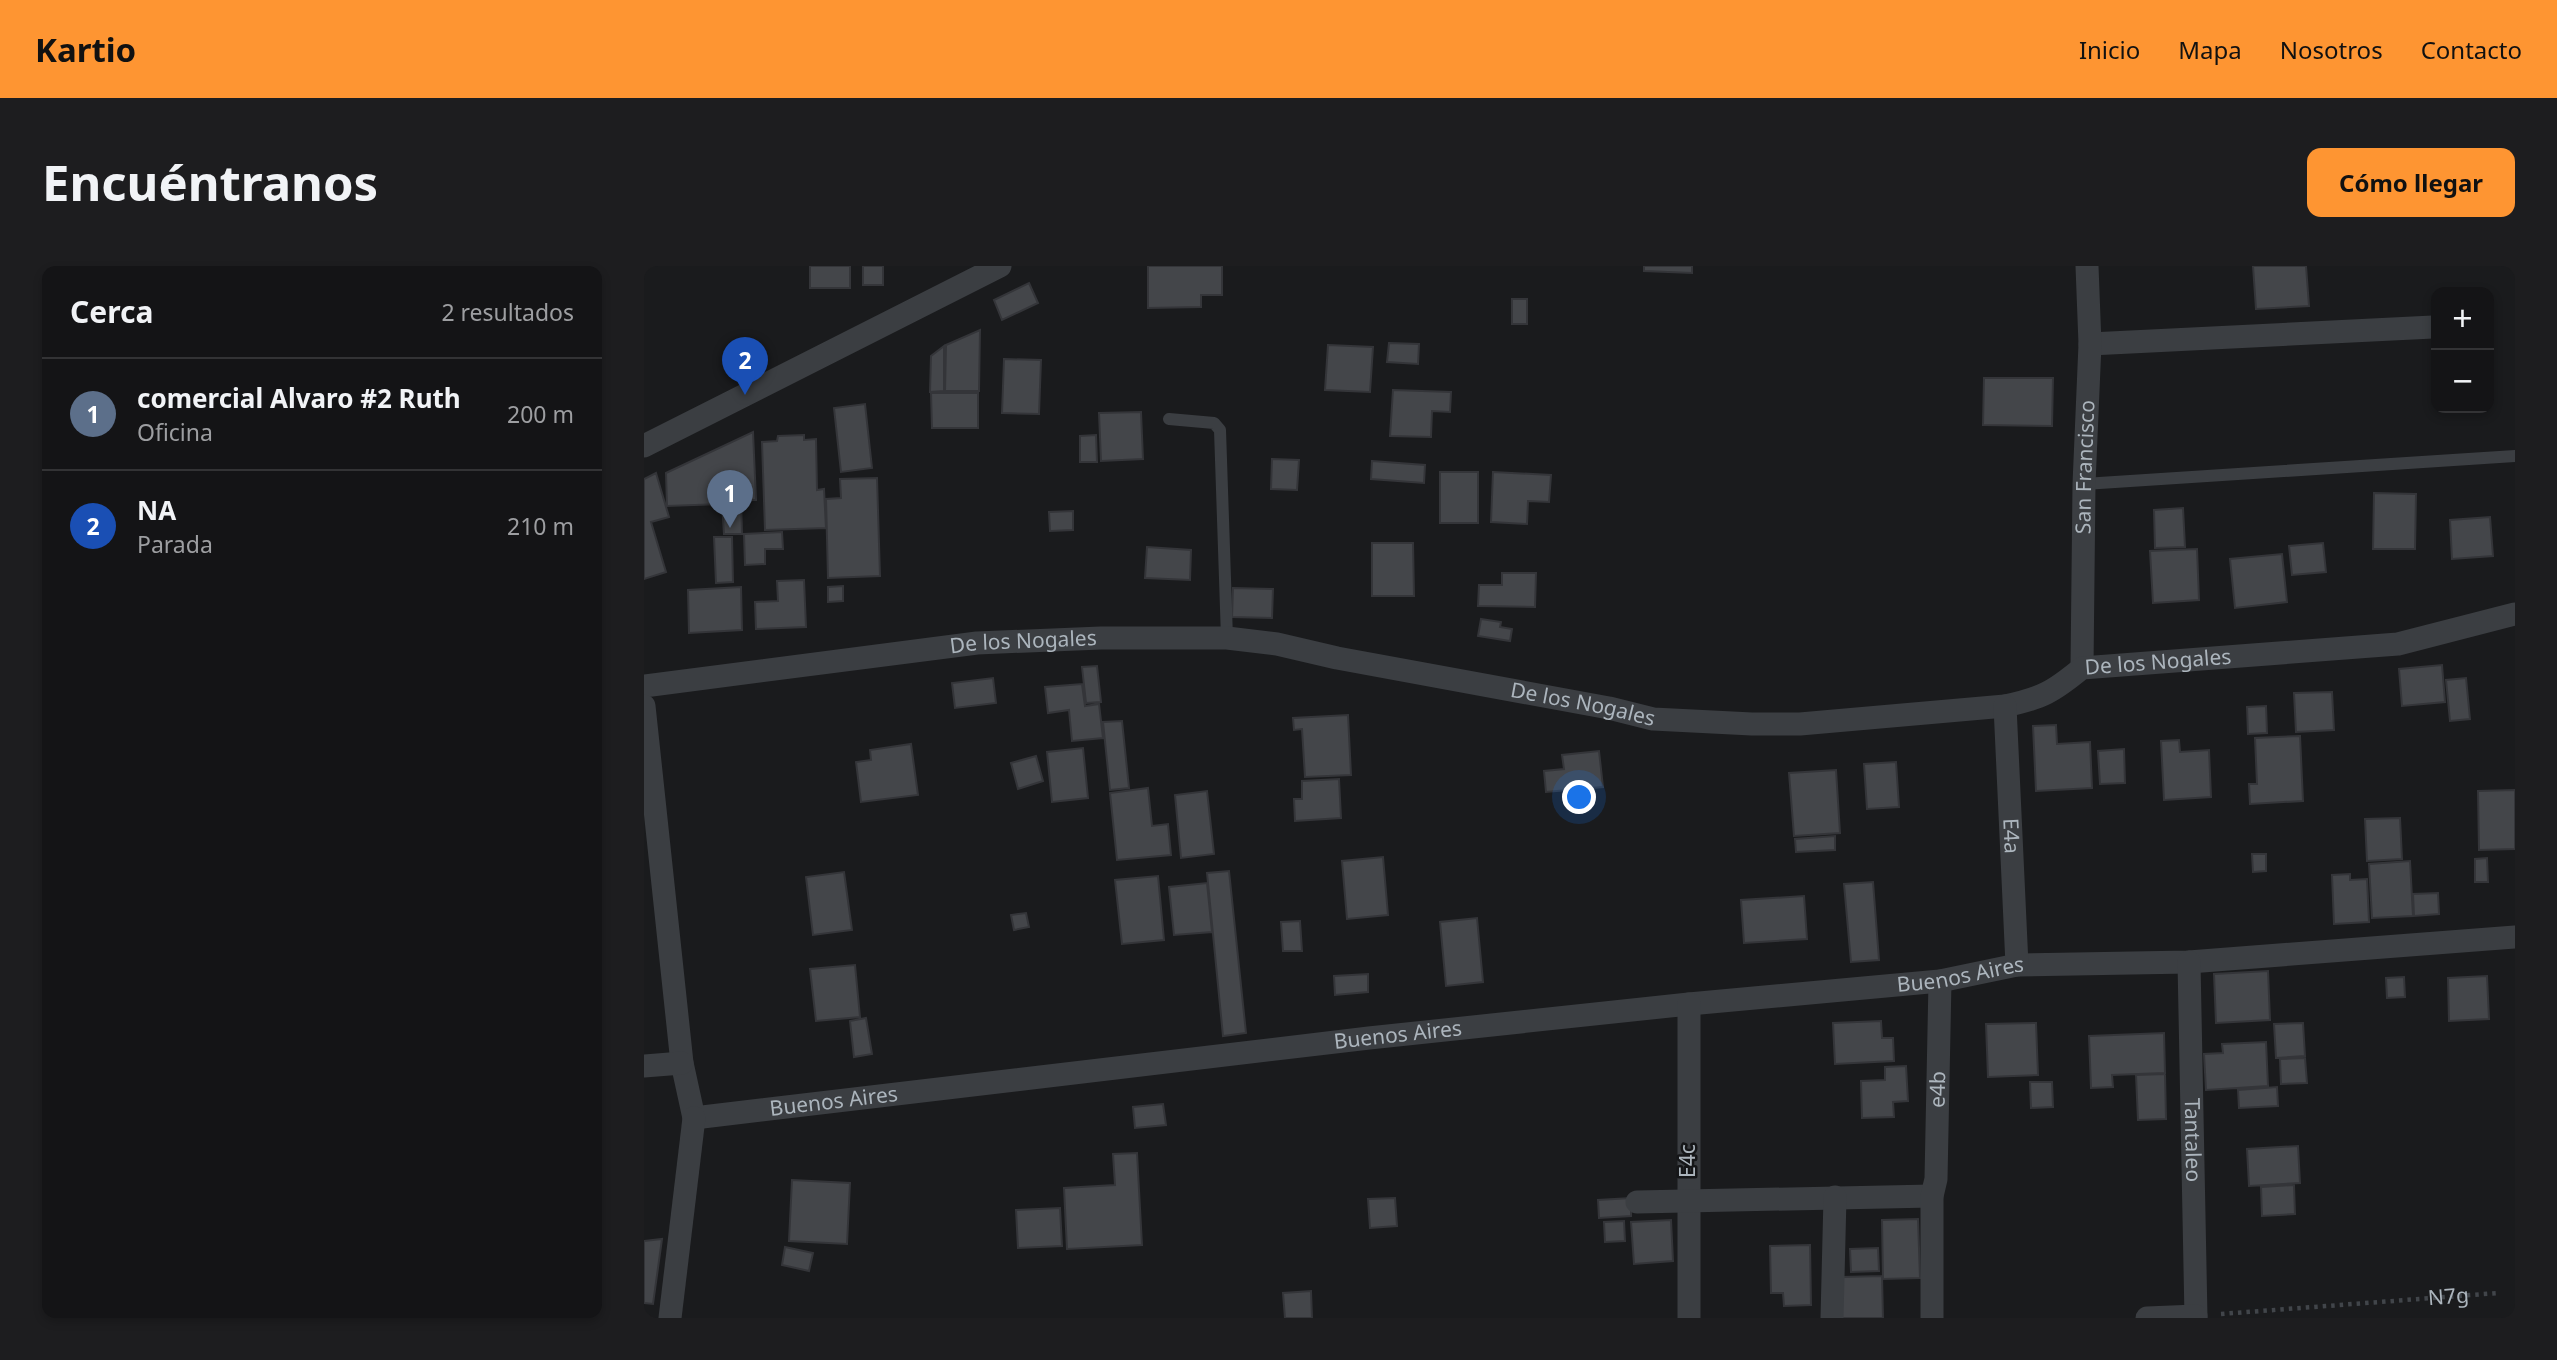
<!DOCTYPE html>
<html lang="es">
<meta charset="utf-8">
<style>
:root{--surface:#141416;--page:#1d1d1f;--text:#f1f3f6;--muted:#9d9ea1;--line:#333335;--accent:#fe9532}
body{margin:0;font-family:"Noto Sans",sans-serif;background:var(--page);color:var(--text)}
.controls{position:absolute;right:21px;top:21px;display:grid;overflow:hidden;border-radius:14px;box-shadow:0 4px 10px #0003}
.controls button{width:63px;height:63px;display:grid;place-items:center;padding:0;border:0;border-bottom:2px solid var(--line);background:var(--surface);color:var(--text);font:35px sans-serif}
.you{position:absolute;left:936px;top:532px;width:24px;height:24px;margin:-18px;border:5px solid #fff;border-radius:50%;background:#1a73e8;box-shadow:0 0 0 10px #1a73e833}
.badge{display:grid;place-items:center;width:46px;height:46px;border-radius:50%;background:var(--accent);color:#fff;font-size:23px;font-weight:700}
.pin{position:absolute;translate:-50% -58px;filter:drop-shadow(0 2px 4px #0008)}
.pin::after{content:'';position:absolute;top:37px;width:24px;height:21px;background:inherit;clip-path:polygon(0 0,100% 0,50% 100%)}
.list{margin:0;padding:0;list-style:none}
h2{display:flex;justify-content:space-between;align-items:center;height:91px;margin:0;padding:0 28px;font-size:30px}
h2 small{font-size:23px;font-weight:400;color:var(--muted)}
.list li{display:grid;grid-template-columns:46px 1fr auto;gap:21px;align-items:center;box-sizing:border-box;height:112px;padding:0 28px;border-top:2px solid var(--line)}
.list b{display:block;font-size:26px;white-space:nowrap}
.list p{margin:0;font-size:23px;white-space:nowrap;color:var(--muted)}
.list em{font-size:23px;font-style:normal;color:var(--muted)}
.map{position:relative;flex:none;width:1871px;height:1052px;overflow:hidden;border-radius:14px}
header{display:flex;align-items:center;gap:42px;box-sizing:border-box;height:98px;padding:0 35px;background:var(--accent);color:#111}
header strong{font-size:33px}
nav{display:flex;gap:38px;margin-inline-start:auto;font-size:24px}
.intro{display:flex;align-items:center;justify-content:space-between;box-sizing:border-box;height:168px;padding:0 42px}
h1{margin:0;font-size:49px}
.button{padding:18px 32px;border-radius:14px;background:var(--accent);color:#111;font-size:24px;font-weight:700}
main{display:flex;gap:42px;padding:0 42px}
aside{flex:1;background:var(--surface);border-radius:14px;box-shadow:0 4px 10px #0003}
.map>svg:first-child{display:block}
</style>
<header>
<strong>Kartio</strong>
<nav><a>Inicio</a><a>Mapa</a><a>Nosotros</a><a>Contacto</a></nav>
</header>
<div class="intro"><h1>Encuéntranos</h1><a class="button">Cómo llegar</a></div>
<main>
<aside>
<h2>Cerca<small>2 resultados</small></h2>
<ul class="list">
<li><span class="badge" style="background:#5c6f8a">1</span><div><b>comercial Alvaro #2 Ruth</b><p>Oficina</p></div><em>200 m</em></li>
<li><span class="badge" style="background:#1a4fb4">2</span><div><b>NA</b><p>Parada</p></div><em>210 m</em></li>
</ul>
</aside>
<div class="map">
<svg width="1871" height="1052" viewBox="0 0 1871 1052">
<rect width="100%" height="100%" fill="#1a1b1d"/>
<!-- building -->
<path fill="#44464a" stroke="#343539" stroke-width="2" d="M166,0H206V22H166Z
M219,0H239V19H219Z
M504,0H578V29H557V41L504,42Z
M1000,0H1048V7L1000,5Z
M1609,0H1662L1665,40L1612,43Z
M385,17L394,37L358,54L350,34Z
M868,33H883V58H868Z
M336,64L335,125H301L302,79Z
M745,77L775,78L774,98L743,96Z
M684,79L729,81L726,126L681,124Z
M300,80V125L286,126L287,90Z
M360,93L397,94L395,148L358,147Z
M1340,112H1409L1408,160L1339,159Z
M749,124L807,126L806,146L788,145L787,171L746,170Z
M287,127H334V162H288Z
M221,138L228,202L197,206L190,142Z
M497,146L499,193L457,195L455,147Z
M109,166L112,234H97L98,268H80L78,238L23,240L22,207Z
M160,169V174L172,173L173,224L180,223L182,262L121,264L118,176L133,175L134,170Z
M452,169L453,196H436V170Z
M628,193L655,194L653,224L627,223Z
M728,195L781,199L780,217L727,213Z
M796,206H834V257H796Z
M849,206L907,209L905,236L884,235L883,258L847,256Z
M12,207L25,251L7,256L22,306L0,313V213Z
M233,212L236,310L184,312L182,233L197,232L196,213Z
M1730,227L1772,228L1771,283H1729Z
M1539,242L1541,281L1511,282L1510,244Z
M429,245V264L406,265L405,246Z
M1846,251L1849,290L1808,293L1806,254Z
M138,266L139,283H121V298L101,299L100,268Z
M70,271H88L89,316L72,317Z
M728,277H769L770,330H728Z
M1679,277L1682,306L1648,309L1645,280Z
M503,281L547,284L546,314L501,312Z
M1553,283L1555,334L1509,337L1506,285Z
M1638,288L1643,336L1591,342L1586,293Z
M858,307H892L891,341L834,340L835,319H858Z
M160,314L162,361L112,363L111,336L134,335L133,315Z
M199,320V335L184,336V321Z
M97,321L98,364L45,367L44,324Z
M589,322L629,323L628,352L588,351Z
M837,353L857,356L856,361L868,363L866,375L834,370Z
M1798,399L1801,436L1758,440L1755,403Z
M453,400L457,436L442,437L438,401Z
M349,412L352,437L311,442L308,417Z
M1822,412L1826,453L1806,455L1802,414Z
M438,418L441,440L455,438L459,472L428,475L425,444L404,447L401,421Z
M1688,426L1690,464L1652,466L1650,427Z
M1622,440L1623,467L1604,468L1603,441Z
M704,449L707,509L661,511L658,463L650,464L649,452Z
M478,455L485,522L466,524L459,456Z
M1412,459L1413,478L1446,476L1448,522L1392,525L1389,460Z
M1656,470L1659,535L1606,538L1605,518H1613L1611,472Z
M1535,474L1536,486L1565,484L1567,531L1520,534L1517,475Z
M267,478L274,529L217,536L212,496L227,494L226,484Z
M439,482L444,532L408,536L403,486Z
M1480,483L1481,517L1456,518L1454,485Z
M955,485L959,521L902,526L900,505L920,503L918,489Z
M392,490L399,515L374,523L367,497Z
M1252,496L1255,541L1223,543L1220,498Z
M1192,504L1196,567L1150,570L1145,507Z
M695,513L697,552L651,555L650,533H658V515Z
M504,522L508,560L524,558L527,589L473,594L466,527Z
M1871,524V583L1835,584L1834,525Z
M563,525L570,588L537,592L531,529Z
M1756,552L1758,593L1723,595L1721,553Z
M1191,570V584L1152,586L1151,573Z
M1608,588H1622V605L1609,606Z
M739,591L744,649L703,653L698,595Z
M1843,592L1844,616H1831V593Z
M1766,595L1769,650L1728,652L1725,598Z
M585,605L602,767L579,770L563,607Z
M200,606L208,664L169,669L162,611Z
M1706,608V614L1723,613L1725,656L1690,658L1688,609Z
M514,610L520,674L478,678L471,614Z
M1229,616L1235,694L1207,696L1200,618Z
M563,617L568,666L530,669L525,621Z
M1794,627L1795,648L1770,650L1769,628Z
M1160,630L1163,673L1100,677L1097,634Z
M382,647L385,661L370,664L367,649Z
M833,652L839,716L802,720L796,656Z
M656,655L658,685H639L637,656Z
M211,699L216,751L172,755L166,703Z
M1624,705L1626,754L1572,757L1570,708Z
M724,708V726L691,729L690,710Z
M1843,710L1845,753L1805,755L1804,712Z
M1760,711L1761,731L1743,732L1742,712Z
M222,752L228,788L210,791L206,755Z
M1237,755L1238,772H1249L1250,795L1191,798L1189,757Z
M1392,757L1394,809L1344,811L1342,758Z
M1659,757L1661,790L1632,792L1630,758Z
M1520,767L1521,807L1468,809L1469,821L1447,822L1445,770Z
M1622,776L1624,820L1562,824L1560,788L1579,787L1578,778Z
M1661,792L1663,817L1637,818L1636,793Z
M1262,800L1264,835L1249,836L1250,851L1218,852L1217,815L1241,814V801Z
M1521,808L1522,853L1494,854L1492,809Z
M1386,816H1408L1409,841L1387,842Z
M1633,821L1634,840L1595,842L1594,824Z
M519,838L522,859L491,862L489,841Z
M1654,880L1656,917L1605,920L1603,883Z
M493,887L498,979L423,983L420,922L471,919L469,888Z
M148,914L206,917L203,978L145,975Z
M1650,919L1651,948L1618,950L1617,921Z
M751,932L753,960L726,962L724,933Z
M987,932V950L955,952L954,934Z
M416,942L418,980L374,982L372,944Z
M1274,953L1276,1012L1239,1013L1238,954Z
M1027,954L1029,995L990,998L987,956Z
M980,955L981,975L961,976L960,956Z
M18,973L9,1038L0,1037V975Z
M1166,979L1167,1039L1140,1040L1139,1027H1127L1126,980Z
M141,981L169,987L165,1005L138,999Z
M1234,982L1235,1005L1207,1006L1206,983Z
M1238,1010L1239,1052H1198V1011Z
M667,1025L668,1052H641L639,1027Z"/>
<g fill="none" stroke-linecap="round" stroke-linejoin="round">
<!-- path -->
<path stroke="#41454a" stroke-width="4.5" stroke-dasharray="3.5 5" stroke-linecap="butt" id="s1" d="M1577,1048L1854,1027"/>
<!-- service -->
<path stroke="#3b3e42" stroke-width="12" d="M525,153L570,157L576,164L583,372
M1440,218L1871,190"/>
<!-- minor -->
<g stroke="#3b3e42" stroke-width="23">
<path d="M1446,78L1789,61"/>
<path d="M0,180L356,0"/>
<path id="s2" d="M1438,402L1440,218L1446,78L1443,0"/>
<path id="s3" d="M0,420L333,377L457,372H583L633,378L693,392L965,442L1009,453L1108,458H1156L1361,440C1398,432 1409,426 1438,402L1754,378L1871,348"/>
<path id="s4" d="M0,440L38,797L50,852L725,772L1045,738L1296,715L1373,699L1545,696L1871,671"/>
<path id="s5" d="M1361,440L1373,699"/>
<path id="s6" d="M1545,696L1552,1052"/>
<path d="M1045,738V1052"/>
<path d="M0,800L38,797"/>
<path d="M993,936L1288,930"/>
<path d="M26,1052L50,852"/>
<path d="M1188,1052L1191,931"/>
<path id="s7" d="M1288,1052V930L1292,913L1296,715"/>
<path d="M1503,1052L1552,1050"/>
</g>
</g>
<g text-anchor="middle" stroke-width="5" stroke-linejoin="round" paint-order="stroke">
<!-- street labels -->
<g font-size="21" fill="#acb5bd" stroke="#151618">
<text dy="7" stroke="none"><textPath href="#s2" startOffset="201">San Francisco</textPath></text>
<text dy="7" stroke="none"><textPath href="#s3" startOffset="382">De los Nogales</textPath></text>
<text dy="7" stroke="none"><textPath href="#s3" startOffset="1536">De los Nogales</textPath></text>
<text dy="7" stroke="none"><textPath href="#s3" startOffset="948">De los Nogales</textPath></text>
<text dy="7" stroke="none"><textPath href="#s5" startOffset="130">E4a</textPath></text>
<text dy="7" stroke="none"><textPath href="#s4" startOffset="1690">Buenos Aires</textPath></text>
<text dy="7" stroke="none"><textPath href="#s4" startOffset="1124">Buenos Aires</textPath></text>
<text dy="7" stroke="none"><textPath href="#s7" startOffset="229">e4b</textPath></text>
<text dy="7" stroke="none"><textPath href="#s4" startOffset="556">Buenos Aires</textPath></text>
<text dy="7" stroke="none"><textPath href="#s6" startOffset="178">Tantaleo</textPath></text>
<text transform="translate(1044 895) rotate(-90)" y="7">E4c</text>
<text dy="7" stroke="none"><textPath href="#s1" startOffset="228">N7g</textPath></text>
</g>
</g>
</svg>
<div class="controls">
<button>+</button>
<button>−</button>
</div>
<div class="you"></div>
<div class="pin badge" style="left:86px;top:262px;background:#5c6f8a">1</div>
<div class="pin badge" style="left:101px;top:129px;background:#1a4fb4">2</div>
</div>
</main>
